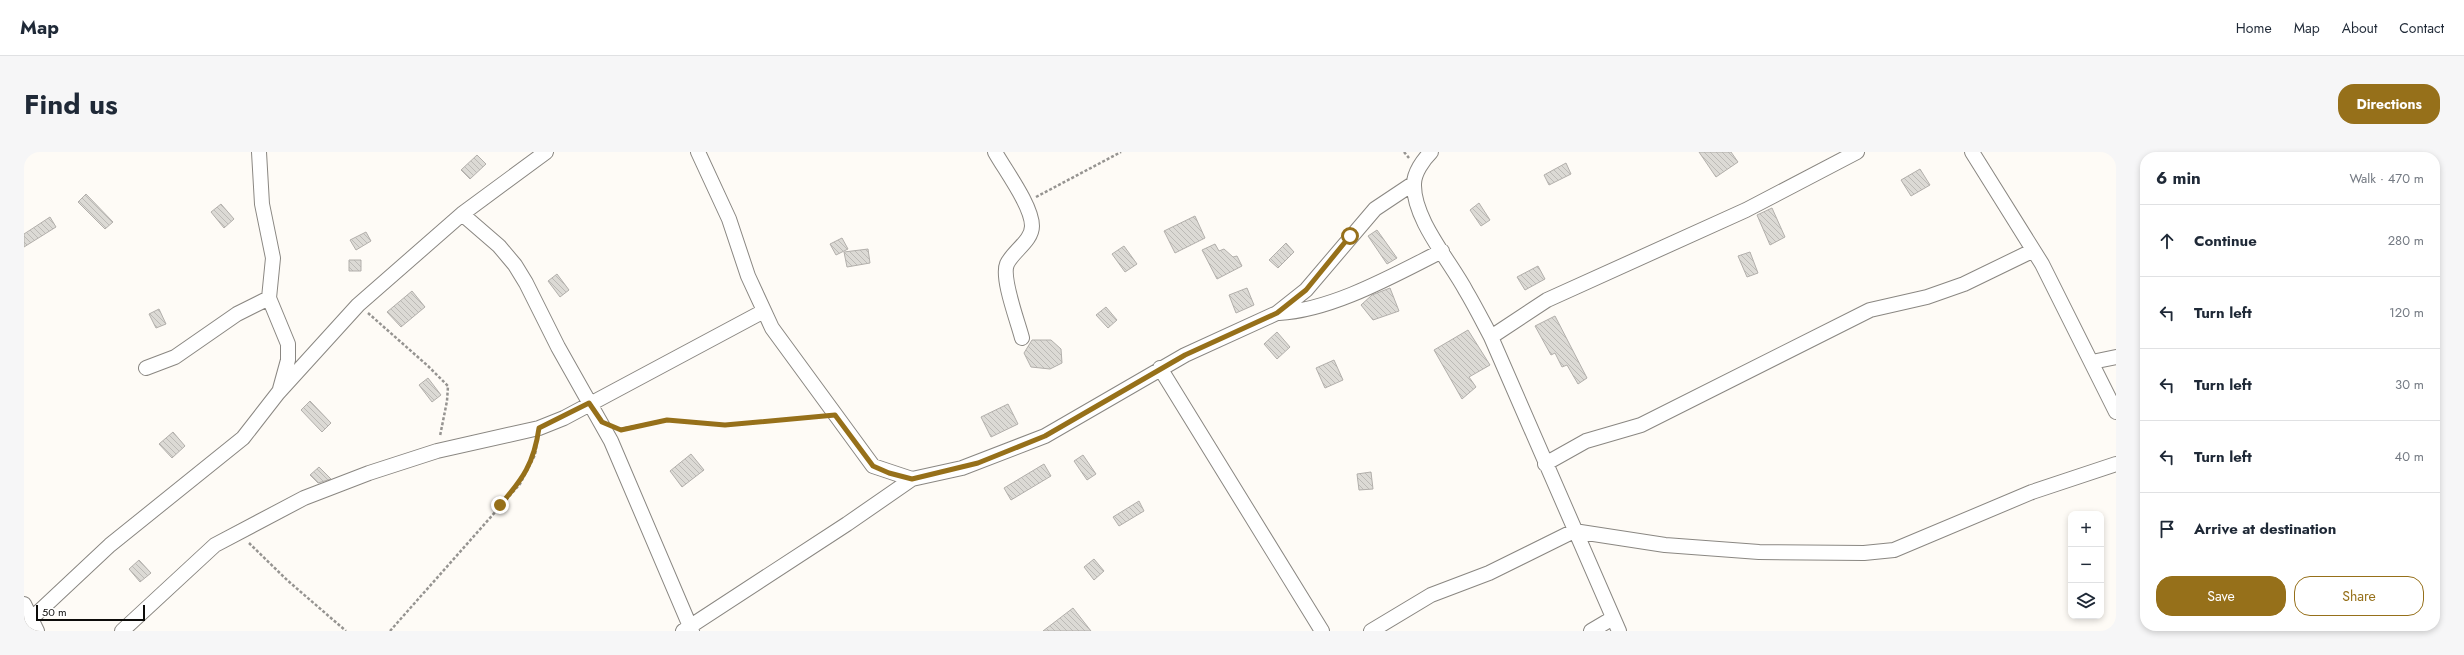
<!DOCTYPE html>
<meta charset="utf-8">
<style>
:root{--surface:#fff;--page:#f6f6f7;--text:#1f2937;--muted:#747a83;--line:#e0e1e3;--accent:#96701a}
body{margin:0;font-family:Jost,sans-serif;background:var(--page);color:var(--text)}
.controls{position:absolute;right:12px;bottom:12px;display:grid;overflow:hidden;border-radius:8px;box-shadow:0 2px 6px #0003}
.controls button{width:36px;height:36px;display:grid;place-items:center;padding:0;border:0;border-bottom:1px solid var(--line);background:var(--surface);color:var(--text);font:20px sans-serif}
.scale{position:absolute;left:12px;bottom:10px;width:109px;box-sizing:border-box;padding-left:4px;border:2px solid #0d0c0a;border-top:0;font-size:11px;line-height:14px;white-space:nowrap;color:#0d0c0a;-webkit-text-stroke:3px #fff;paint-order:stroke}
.stop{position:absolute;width:12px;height:12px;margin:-9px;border:3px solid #96701a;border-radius:50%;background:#fff}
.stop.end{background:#96701a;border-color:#fff;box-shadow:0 1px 4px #0008}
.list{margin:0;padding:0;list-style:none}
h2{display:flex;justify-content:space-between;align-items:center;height:52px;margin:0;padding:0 16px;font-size:17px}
h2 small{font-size:13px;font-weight:400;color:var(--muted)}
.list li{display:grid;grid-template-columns:26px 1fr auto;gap:12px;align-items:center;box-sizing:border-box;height:72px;padding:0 16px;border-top:1px solid var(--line)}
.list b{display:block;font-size:15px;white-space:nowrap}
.list em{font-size:13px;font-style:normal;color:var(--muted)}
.actions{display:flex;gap:8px;padding:12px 16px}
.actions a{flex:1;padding:9px 0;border:1px solid var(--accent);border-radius:16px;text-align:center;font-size:14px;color:var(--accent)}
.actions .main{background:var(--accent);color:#fff}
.icon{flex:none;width:22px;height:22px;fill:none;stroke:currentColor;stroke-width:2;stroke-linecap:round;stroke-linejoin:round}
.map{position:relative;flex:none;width:2092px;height:479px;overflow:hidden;border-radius:16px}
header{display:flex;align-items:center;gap:24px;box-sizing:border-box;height:56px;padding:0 20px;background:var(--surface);border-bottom:1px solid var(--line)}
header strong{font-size:19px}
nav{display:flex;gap:22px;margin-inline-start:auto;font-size:14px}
.intro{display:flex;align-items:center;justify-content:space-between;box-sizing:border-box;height:96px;padding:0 24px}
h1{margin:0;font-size:28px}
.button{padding:10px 18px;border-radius:16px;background:var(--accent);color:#fff;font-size:14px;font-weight:700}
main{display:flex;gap:24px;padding:0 24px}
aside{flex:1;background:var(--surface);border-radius:16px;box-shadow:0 2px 6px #0003}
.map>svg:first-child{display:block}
</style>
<header>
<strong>Map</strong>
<nav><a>Home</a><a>Map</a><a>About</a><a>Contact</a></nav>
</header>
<div class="intro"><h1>Find us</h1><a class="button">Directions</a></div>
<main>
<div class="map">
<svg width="2092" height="479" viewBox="0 0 2092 479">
<defs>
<pattern id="building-back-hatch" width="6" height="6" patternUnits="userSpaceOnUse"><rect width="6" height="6" fill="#dcdad5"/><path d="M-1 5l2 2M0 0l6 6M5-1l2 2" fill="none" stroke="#bcbab6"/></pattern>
</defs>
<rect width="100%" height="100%" fill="#fefbf6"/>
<!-- building -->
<path fill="url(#building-back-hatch)" stroke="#b2afab" d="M1675,0H1707L1714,10L1692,25Z
M453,3L462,12L446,27L437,18Z
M1542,11L1547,22L1525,33L1520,23Z
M1896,17L1906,33L1887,44L1877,28Z
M62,42L89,70L81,77L54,50Z
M1455,51L1466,68L1457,74L1446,58Z
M197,52L210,67L200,76L187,60Z
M1748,56L1761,85L1746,93L1733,63Z
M1171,64L1181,86L1151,101L1140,79Z
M26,65L32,75L0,95V82Z
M1353,78L1373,106L1363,112L1344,84Z
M342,80L347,89L332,98L326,88Z
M818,86L824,97L812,103L806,92Z
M1262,91L1270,100L1254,116L1245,108Z
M1191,92L1195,99L1200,97L1209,105L1213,104L1218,114L1193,127L1178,98Z
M1100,94L1113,112L1101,120L1088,102Z
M844,97L846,111L823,115L820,100Z
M1726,100L1734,121L1723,125L1714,104Z
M325,108H337V119H325Z
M1514,114L1521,127L1501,138L1493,125Z
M533,122L545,138L536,145L524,129Z
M1223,136L1230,153L1212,161L1205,143Z
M1366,136L1375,159L1349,168L1337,153L1348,143Z
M388,139L401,155L377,175L363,160Z
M1082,155L1093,168L1084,176L1072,163Z
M135,157L142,172L132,176L125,162Z
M1531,164L1563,226L1554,232L1543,213L1538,215L1531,201L1527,203L1511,174Z
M1444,178L1466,213L1445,225L1452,235L1438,247L1410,198Z
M1253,180L1266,195L1253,207L1240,192Z
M1008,188H1027L1037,197L1038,211L1026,217L1007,215L1000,201Z
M1310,208L1319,228L1301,236L1292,216Z
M404,226L417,243L408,250L395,233Z
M286,249L307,271L298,280L277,258Z
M984,252L994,272L967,285L957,265Z
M149,280L161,294L148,306L135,292Z
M667,302L680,318L658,335L646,319Z
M1059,303L1072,322L1063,328L1050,309Z
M1020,312L1027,324L987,348L980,336Z
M295,315L307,327L294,331L286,323Z
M1347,320L1349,337L1335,338L1333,322Z
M1115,349L1120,359L1095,374L1089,365Z
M1070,407L1080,419L1070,428L1060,415Z
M115,408L127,421L116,430L105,417Z
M1049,456L1067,479H1019Z"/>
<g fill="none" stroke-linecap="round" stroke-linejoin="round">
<defs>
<path id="minor" d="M235,0L238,52L249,106L245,146L264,192V208L256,237
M674,0L705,67L724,124L748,176L849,314L888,327
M971,0C981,18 1008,54 1008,74C1008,89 989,99 983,112C977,126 994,170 998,186
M1407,0C1399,8 1390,21 1390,32C1389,67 1426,109 1442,139C1451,154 1459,170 1467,185L1595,479
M1948,0L2018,112L2092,260
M438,62L475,94L491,113L502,131L534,195L587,289L668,479
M1255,161C1309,158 1370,123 1418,99
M1467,185L1523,148L1722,58L1833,0
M2068,210L2092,205
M122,216L151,205L213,162L245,146
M1136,216L1298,479
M1521,312L1562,289L1617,273L1846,158L1903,145L1940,132L2008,99
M0,452L13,479
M7,467L86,393L219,286L254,241L334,153L438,62L522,0
M98,479L191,393L280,346L345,321L413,299L515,276L540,266L740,159
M659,479L823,372L888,327L938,316L1021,284L1161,203L1253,161L1282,138L1351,57L1390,31
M1347,479L1407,443L1465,421L1550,379L1641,393L1735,400L1840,401L1870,398L2008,340L2092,312
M1567,479L1589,466"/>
</defs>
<!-- minor casing -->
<use href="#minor" stroke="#8a8782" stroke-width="16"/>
<!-- path -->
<path stroke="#969491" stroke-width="2.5" stroke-dasharray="3 2" stroke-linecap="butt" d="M1380,0L1385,6
M1012,45L1097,0
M344,161L404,214L424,234L423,249L416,284
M596,277L643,268L701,273L796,265
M225,391L263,428L322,479
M366,479L496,332L511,303L513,290"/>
<!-- minor -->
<use href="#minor" stroke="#fff" stroke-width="14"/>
</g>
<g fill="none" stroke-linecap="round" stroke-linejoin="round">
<!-- route -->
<path stroke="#96701a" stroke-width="5" d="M476,353C499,327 510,311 515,276L565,251L578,270L597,278L643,268L701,273L811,263L849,314L865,321L888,327L954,311L1021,284L1161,203L1253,161L1282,138L1326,84"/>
</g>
</svg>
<div class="controls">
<button>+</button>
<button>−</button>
<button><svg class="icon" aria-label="layers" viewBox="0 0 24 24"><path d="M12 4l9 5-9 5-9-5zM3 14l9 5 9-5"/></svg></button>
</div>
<div class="scale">50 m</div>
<div class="stop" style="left:1326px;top:84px"></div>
<div class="stop end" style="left:476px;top:353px"></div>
</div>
<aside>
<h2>6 min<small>Walk · 470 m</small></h2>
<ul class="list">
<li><svg class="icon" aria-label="ahead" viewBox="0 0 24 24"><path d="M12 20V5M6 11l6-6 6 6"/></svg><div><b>Continue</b></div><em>280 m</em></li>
<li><svg class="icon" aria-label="left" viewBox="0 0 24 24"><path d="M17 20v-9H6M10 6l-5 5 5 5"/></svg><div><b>Turn left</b></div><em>120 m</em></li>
<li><svg class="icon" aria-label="left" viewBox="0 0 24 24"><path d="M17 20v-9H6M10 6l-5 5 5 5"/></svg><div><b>Turn left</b></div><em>30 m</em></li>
<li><svg class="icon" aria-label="left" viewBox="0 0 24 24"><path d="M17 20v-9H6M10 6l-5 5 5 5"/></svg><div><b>Turn left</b></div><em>40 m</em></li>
<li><svg class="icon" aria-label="arrive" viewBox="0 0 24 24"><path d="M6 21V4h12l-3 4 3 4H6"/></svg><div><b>Arrive at destination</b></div></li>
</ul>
<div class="actions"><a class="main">Save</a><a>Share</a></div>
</aside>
</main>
